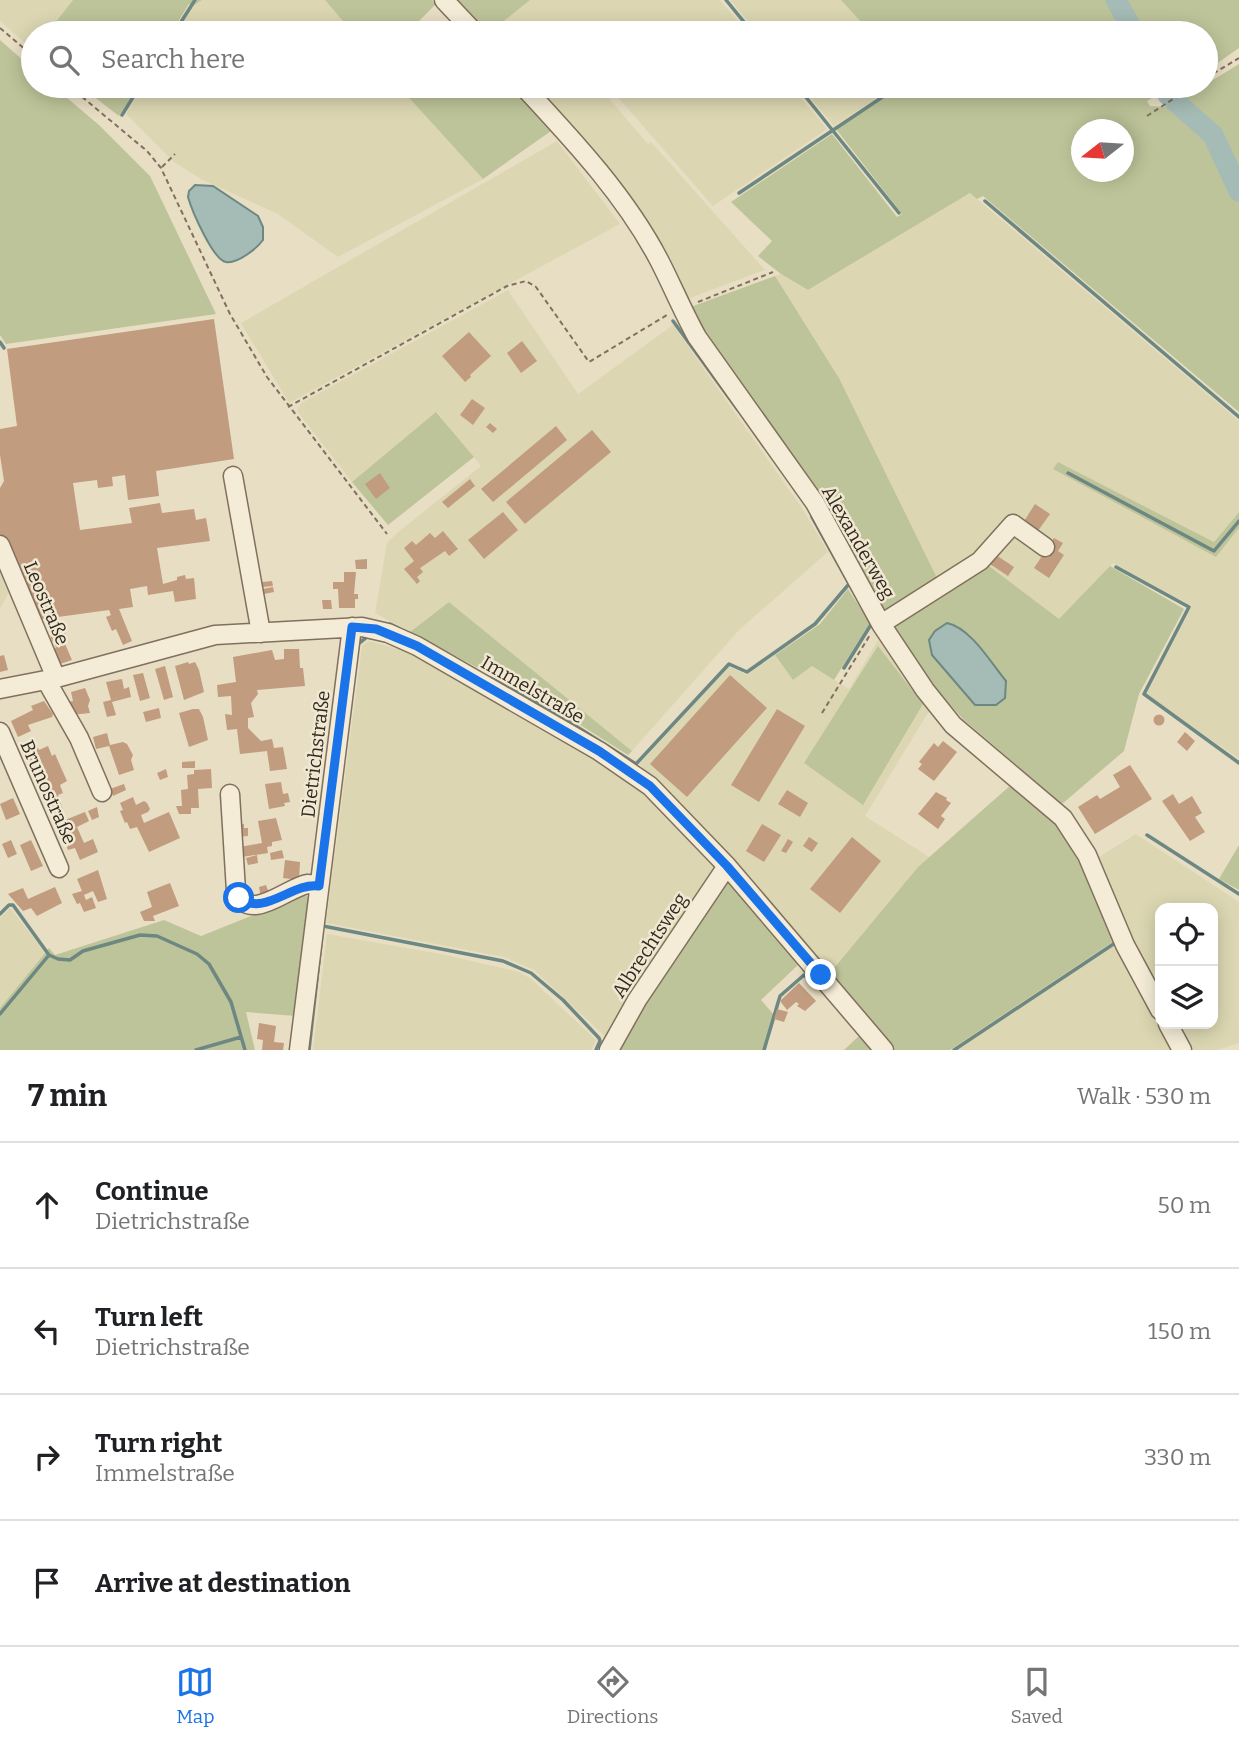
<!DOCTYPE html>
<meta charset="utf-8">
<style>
:root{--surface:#fff;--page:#f2f2f2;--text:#202124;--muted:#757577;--line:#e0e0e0;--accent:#1a73e8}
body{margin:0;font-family:Bitter,serif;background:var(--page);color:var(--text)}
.controls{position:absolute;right:21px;bottom:21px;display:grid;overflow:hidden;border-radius:14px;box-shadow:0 4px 18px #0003}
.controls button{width:63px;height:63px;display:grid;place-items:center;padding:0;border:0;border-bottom:2px solid var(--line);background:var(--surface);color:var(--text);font:35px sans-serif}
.compass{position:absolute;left:1071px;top:119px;width:63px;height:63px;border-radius:50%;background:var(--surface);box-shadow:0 4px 18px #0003;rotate:253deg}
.stop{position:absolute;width:21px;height:21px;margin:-16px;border:5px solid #1a73e8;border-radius:50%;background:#fff}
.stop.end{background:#1a73e8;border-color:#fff;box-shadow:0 2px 7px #0008}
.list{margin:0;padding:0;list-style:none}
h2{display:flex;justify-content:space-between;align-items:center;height:91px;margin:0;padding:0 28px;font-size:30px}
h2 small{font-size:23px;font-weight:400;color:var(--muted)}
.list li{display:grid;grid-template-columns:46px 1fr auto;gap:21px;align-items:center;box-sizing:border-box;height:126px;padding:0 28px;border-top:2px solid var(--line)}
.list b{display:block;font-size:26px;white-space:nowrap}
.list p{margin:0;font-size:23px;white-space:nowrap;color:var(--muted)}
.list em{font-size:23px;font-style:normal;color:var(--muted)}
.icon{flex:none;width:38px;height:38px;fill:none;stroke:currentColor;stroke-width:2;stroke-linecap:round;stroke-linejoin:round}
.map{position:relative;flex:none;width:1239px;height:1050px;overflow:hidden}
.search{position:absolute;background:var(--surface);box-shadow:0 4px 18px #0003;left:21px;right:21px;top:21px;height:77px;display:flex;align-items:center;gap:18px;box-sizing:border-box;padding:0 24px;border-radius:38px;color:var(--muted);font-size:26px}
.sheet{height:595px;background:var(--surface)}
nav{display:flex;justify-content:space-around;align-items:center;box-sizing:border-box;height:98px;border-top:2px solid var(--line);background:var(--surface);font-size:19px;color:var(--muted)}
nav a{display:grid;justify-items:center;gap:4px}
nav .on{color:var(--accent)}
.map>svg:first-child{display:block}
</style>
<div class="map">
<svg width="1239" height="1050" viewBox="0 0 1239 1050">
<rect width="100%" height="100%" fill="#e8dec4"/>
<!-- farmland -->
<path fill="#dcd7b2" d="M0,0H73L47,33H33V50L0,21Z
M202,0H325L353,33H176L193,6Z
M530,0H720L748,33H489Z
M730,0H841L871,33H758Z
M143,86H399L483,179L338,257L278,214L201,179L174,162L126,114Z
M529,86H598L648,144L651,142L765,270L682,301L662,255Z
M608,86H791L827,129L713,206Z
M801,86H895L834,126Z
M557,141L620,224L289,403L241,323Z
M970,193L1239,421V512L1214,542L1058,462L1216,557L1239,528V759L1146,694L1192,606L1113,563L1059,620L985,563L939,582L839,378L775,276L781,274L808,290Z
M508,290L578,394L673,325L802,508L828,552L739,630L632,751L449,602L410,632L375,613L387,543L397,533L481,466L437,412L352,482L297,411L301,403Z
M0,559L12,586L0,609Z
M878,640L931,708L865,816L929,857L918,867L830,973L776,910L639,764L729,666L747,675L775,655L793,680L812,666L849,689Z
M369,641L413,653L596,758L642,791L717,869L608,1039L534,970L504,957L326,923L362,646Z
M1136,834L1239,902V1043L1217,1050H1189L1175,1024H1213V908H1160V997L1130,941L1094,860Z
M10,908L45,952L0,1008V918Z
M327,934L446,955L519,972L531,979L596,1040L591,1050H313Z
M1117,943L1176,1050H957Z"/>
<!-- green -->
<path fill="#bec499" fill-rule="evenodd" d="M73,0H202L193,6L189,4L171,33H47Z
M325,0H432L436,4L414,26L392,23L381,33H353Z
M451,0H530L489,33H481Z
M841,0H1239V48L1206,71V33H871Z
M0,40L33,69V86H53L99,125L150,176L216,314L6,344L0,335Z
M1239,64V412L983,196L977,199L970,193L808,290L781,274L758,256L772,241L731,202L832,134L897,217L902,214L836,129L903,86H1172L1147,101L1150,106L1169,107ZM1082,130H1124V172H1082Z
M80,86H138L119,116Z
M407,86H510L551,131L483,179L402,90Z
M775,276L839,378L939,582L887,615L875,608L688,308Z
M436,412L474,457L388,525L352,482Z
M1058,462L1214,542L1239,512V528L1216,557L1053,469Z
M985,563L1059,619L1110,566L1184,609L1139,694L1124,751L1062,804L963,719L931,684L895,627L894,620Z
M848,589L870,623L834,680L812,666L793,680L775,655L820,624Z
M449,602L632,751L628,755L555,709L410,632Z
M878,646L923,704L863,805L804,763Z
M1012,784L1059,827L1095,891L1117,939L950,1050H895L830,973L918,867Z
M1239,845V890L1219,879Z
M728,882L799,964L761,1000L775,1016L765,1050H613L718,885Z
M303,895L309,897L296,1016L246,1012L255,1050H0V1008L49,948L55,955L164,920L201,936Z
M860,1035L872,1050H844Z"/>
<!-- water -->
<path fill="#a5bbb6" stroke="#6d8882" stroke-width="2" d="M195,185L213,186L258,216L263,227V240C257,248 238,264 226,262C213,260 192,211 188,197L189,191Z
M947,623C971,628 991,663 1006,681L1005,698L996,705H975L932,655L929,640L935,631Z"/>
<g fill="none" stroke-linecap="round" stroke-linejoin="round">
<!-- stream -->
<path stroke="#6d8882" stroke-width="3.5" d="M726,0L753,33
M174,33L195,0
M797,86L899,213
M122,115L140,86
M739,193L899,86
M985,201L1239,417
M673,321L738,410
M0,342L4,348
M1068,473L1214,551L1239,521
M812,517L856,596
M1116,567L1189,607L1144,694L1239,763
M390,624L398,628
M358,648V644L367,637L373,638
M844,668L872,623
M491,678L555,713L636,764L729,664L747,672L815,624L849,584
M1147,835L1239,894
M0,914L9,905H13L49,955L58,959L70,960L83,951L140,935L157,936L197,954L209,964L231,1002L245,1050
M323,926L503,961L531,973L563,1000L599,1038L600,1041L596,1050
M0,1014L49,955
M196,1050L241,1037
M309,1050L322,933
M764,1050L780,996L804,975L819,986
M954,1050L1118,941"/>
<!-- river -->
<path stroke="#a5bbb6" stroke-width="21" d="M1116,0L1134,33
M1163,86L1168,95L1213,135L1239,191"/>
</g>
<!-- building -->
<path fill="#c19c7e" d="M214,319L234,459L156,471L159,496L128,500L125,475L112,477L113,486L98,488L97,480L73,483L80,530L132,523L129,508L160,503L162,513L194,509L196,520L206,518L210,541L157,548L163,584L177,580V577L185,575L186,579L194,578L196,599L175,602L173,591L148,595L147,586L130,589L133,607L119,609L132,641L123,645L116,629L112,631L106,617L111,615L109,610L36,620L0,537V488L4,481L0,455V429L17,426L7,349Z
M469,332L491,356L470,375L471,377L465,382L442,356Z
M522,341L537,361L521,373L507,353Z
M472,399L485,408L473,425L460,415Z
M490,423L497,429L493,433L486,427Z
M556,426L567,440L493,502L481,489Z
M592,430L611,452L525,524L506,502Z
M380,473L390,488L376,499L365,484Z
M470,479L475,486L448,508L442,502Z
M1035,504L1050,514L1035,535L1021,526Z
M503,512L518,530L484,559L468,540Z
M443,531L458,549L449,556L445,551L420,568L423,572L417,577L420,581L417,584L404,569L414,561L404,548L412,541L416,545L430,533L435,538Z
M1054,538L1063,543L1058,551L1064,555L1049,578L1034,568Z
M993,553L1014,567L1008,576L987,562Z
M367,559V569H356L355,560Z
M344,572H356L354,594H358V599H355V608H339L338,589H333V582H344Z
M272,581L273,586L263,587L262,582Z
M273,587L274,592L264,594L263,589Z
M322,600H331L332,609H323Z
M62,624L67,638L63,639L72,660L57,665L51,650L56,648L53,641L52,642L49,629Z
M284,649H299L300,668H303L305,686L257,690L258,694L251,703L254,717L248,718V728L261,741L272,739L274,748L283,747L287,769L270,771L267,751L240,754L237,729L227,730L225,714L232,715L231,696L218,697L217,685L236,682L233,657L272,650L275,660L284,659Z
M4,655L8,670L0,672V656Z
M188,662L189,664L195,662L199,670L204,692L184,700L175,666Z
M165,666L173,697L164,700L155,669Z
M143,673L150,698L140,701L133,675Z
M730,675L767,708L687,797L650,764Z
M122,679L124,689L129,687L131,697L112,702L116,715L107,717L103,702L111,700L106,682Z
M85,688L90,700L88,706L90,713L71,715L64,703L73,701L71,692Z
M44,701L53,714L52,717L28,725L31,731L18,737L11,721L33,710L31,706Z
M159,708L161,718L146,722L143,712Z
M193,709H199L203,717L208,740L189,747L179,713Z
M777,709L805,726L759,802L731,785Z
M1153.5 720a5.5 5.5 0 1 1 11 0a5.5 5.5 0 1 1-11 0Z
M1185,732L1195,741L1187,751L1177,742Z
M107,733L110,745L123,742L127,744L133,755L131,760L134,770L119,775L109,746L96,749L93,737Z
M35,740L39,750L48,746L52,756L55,754L67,781L60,785L63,793L58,795L63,810L50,815L42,791L47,788L42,777L36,779L22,745Z
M943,741L957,752L934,781L918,769L922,764L919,762L934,743L938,747Z
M195,761V768H182V762Z
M1130,765L1152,799L1095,834L1078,807L1097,795L1100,799L1120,787L1113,775Z
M166,769L168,777L160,780L157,773Z
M211,769L212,788L198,789L199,808H191V814H179L176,806H182L181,790L188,789L187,775L194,774V770Z
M281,782L283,794L288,793L290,802L284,803L285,806L269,809L265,784Z
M124,784L126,790L113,796L110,789Z
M787,790L808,803L800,817L778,804Z
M936,792L947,798L946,800L951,803L941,816L945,819L938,829L918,814Z
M1173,794L1179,804L1192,796L1202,813L1195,817L1205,832L1190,841L1162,801Z
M133,797L136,805L144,801L147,803L150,809L148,812L141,815L144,823L169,812L180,838L149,852L137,827L130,829L127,822L125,823L120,811L123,810L120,803Z
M13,798L20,814L6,820L0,804Z
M97,807L99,817L92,820L88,811Z
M85,812L89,821L77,827L84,843L93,839L98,852L80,860L75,848L68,850L61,834L70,830L65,820Z
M276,818L282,840L272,842V846L267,847L268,853L242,857L240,847L262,843L258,821Z
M244,824V828H248V836L237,837L236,825Z
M762,824L781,835L764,862L746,851Z
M809,837L818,843L812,852L803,846Z
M852,837L881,861L840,913L810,889Z
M788,839L793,842L786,853L781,851Z
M11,840L17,854L8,858L2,844Z
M31,840L43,866L31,871L20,845Z
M282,850L284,858L271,860L270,853Z
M257,855L258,863L248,865L246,858Z
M285,860L300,862L299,880L283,878Z
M98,870L107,899L98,902L93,891L84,895L86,900L92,897L96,908L84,912L80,903L77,904L72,894L82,891L77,879Z
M170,883L179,906L153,916L155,921H144L140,912L152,907L147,892Z
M266,885L270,896L261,898L259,887Z
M55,887L62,903L37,916L31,908L23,911L8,894L23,888L28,899Z
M799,983L816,1001L805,1011L797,1006L799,1004L796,1002L787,1010L780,1001Z
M777,1009L788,1012L784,1022L774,1019Z
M259,1023L276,1026L274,1042L284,1043L283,1050H262L263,1040L257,1039Z"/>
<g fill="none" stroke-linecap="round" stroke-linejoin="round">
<defs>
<path id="minor" d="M444,0L475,33
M523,86C572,139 625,195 659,260C672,285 683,312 697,337L815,503L881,624L925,690L953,725L1063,818L1087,855L1125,945L1160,1010
M233,476L261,633
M0,545L56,678
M881,624L980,561L1013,524L1045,547
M46,680L79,738L102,792
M0,689L56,678L215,635L362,627L388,633L417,646L599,751L650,786L727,866L884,1050
M0,732L59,868
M230,794L236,891C250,925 287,887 308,884C312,884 316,885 319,886
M1168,1024L1182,1050
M299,1050L352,627
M609,1050L637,1000L727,866"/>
</defs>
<!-- minor casing -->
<use href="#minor" stroke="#80705d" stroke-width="21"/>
<!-- path -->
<path stroke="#80705d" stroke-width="2" stroke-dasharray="5 3.5" stroke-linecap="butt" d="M0,28L33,56
M1206,78L1239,58
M69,86L147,151L161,168L230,314L267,377L387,534
M1147,116L1193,86
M162,167L175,154
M698,302L773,272
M288,407L507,286L526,281L536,287L589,362L667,315
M822,713L870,635"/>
<!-- minor -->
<use href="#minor" stroke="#f4ecd6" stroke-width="18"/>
</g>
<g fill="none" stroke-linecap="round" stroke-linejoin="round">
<!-- route -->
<path stroke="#1a73e8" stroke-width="9" d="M239,898C265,917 292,882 319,886L352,627L376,629L417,646L599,751L650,786L727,866L821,975"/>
</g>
<g text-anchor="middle" stroke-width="5" stroke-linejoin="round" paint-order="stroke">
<!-- street labels -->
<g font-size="19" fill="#32291f" stroke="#f0e8d2">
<text transform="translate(859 542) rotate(60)" y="7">Alexanderweg</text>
<text transform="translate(47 603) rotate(67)" y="7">Leostraße</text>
<text transform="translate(533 689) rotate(30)" y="7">Immelstraße</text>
<text transform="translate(315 754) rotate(-83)" y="7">Dietrichstraße</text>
<text transform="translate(49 792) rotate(66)" y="7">Brunostraße</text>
<text transform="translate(649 945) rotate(-57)" y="7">Albrechtsweg</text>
</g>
</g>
</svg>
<div class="controls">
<button><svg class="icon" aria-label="locate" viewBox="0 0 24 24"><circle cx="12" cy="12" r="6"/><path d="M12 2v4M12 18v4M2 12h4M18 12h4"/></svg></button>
<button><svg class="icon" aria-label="layers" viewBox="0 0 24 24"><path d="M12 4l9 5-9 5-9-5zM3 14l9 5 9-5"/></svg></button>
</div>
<svg class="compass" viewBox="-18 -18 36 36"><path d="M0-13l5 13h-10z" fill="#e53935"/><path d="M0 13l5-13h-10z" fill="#757577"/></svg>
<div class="stop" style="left:239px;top:898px"></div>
<div class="stop end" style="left:821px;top:975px"></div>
<div class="search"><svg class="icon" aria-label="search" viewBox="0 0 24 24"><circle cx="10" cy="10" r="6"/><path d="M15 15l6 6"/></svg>Search here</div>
</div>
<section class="sheet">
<h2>7 min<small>Walk · 530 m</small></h2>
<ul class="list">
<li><svg class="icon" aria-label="ahead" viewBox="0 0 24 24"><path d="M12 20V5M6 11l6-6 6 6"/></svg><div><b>Continue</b><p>Dietrichstraße</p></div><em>50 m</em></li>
<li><svg class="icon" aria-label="left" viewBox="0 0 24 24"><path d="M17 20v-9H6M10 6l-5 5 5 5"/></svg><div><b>Turn left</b><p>Dietrichstraße</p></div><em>150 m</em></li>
<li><svg class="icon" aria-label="right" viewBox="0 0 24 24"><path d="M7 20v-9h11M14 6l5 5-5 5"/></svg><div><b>Turn right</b><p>Immelstraße</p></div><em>330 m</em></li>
<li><svg class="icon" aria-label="arrive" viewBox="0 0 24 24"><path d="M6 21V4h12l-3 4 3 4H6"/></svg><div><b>Arrive at destination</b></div></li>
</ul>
</section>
<nav>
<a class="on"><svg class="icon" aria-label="map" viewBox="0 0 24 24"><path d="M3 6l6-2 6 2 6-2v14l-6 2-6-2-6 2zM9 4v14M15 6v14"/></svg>Map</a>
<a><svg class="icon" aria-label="directions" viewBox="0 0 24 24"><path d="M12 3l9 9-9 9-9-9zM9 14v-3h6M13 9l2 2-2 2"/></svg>Directions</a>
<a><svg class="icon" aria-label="saved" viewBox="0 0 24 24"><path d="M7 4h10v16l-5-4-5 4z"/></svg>Saved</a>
</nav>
